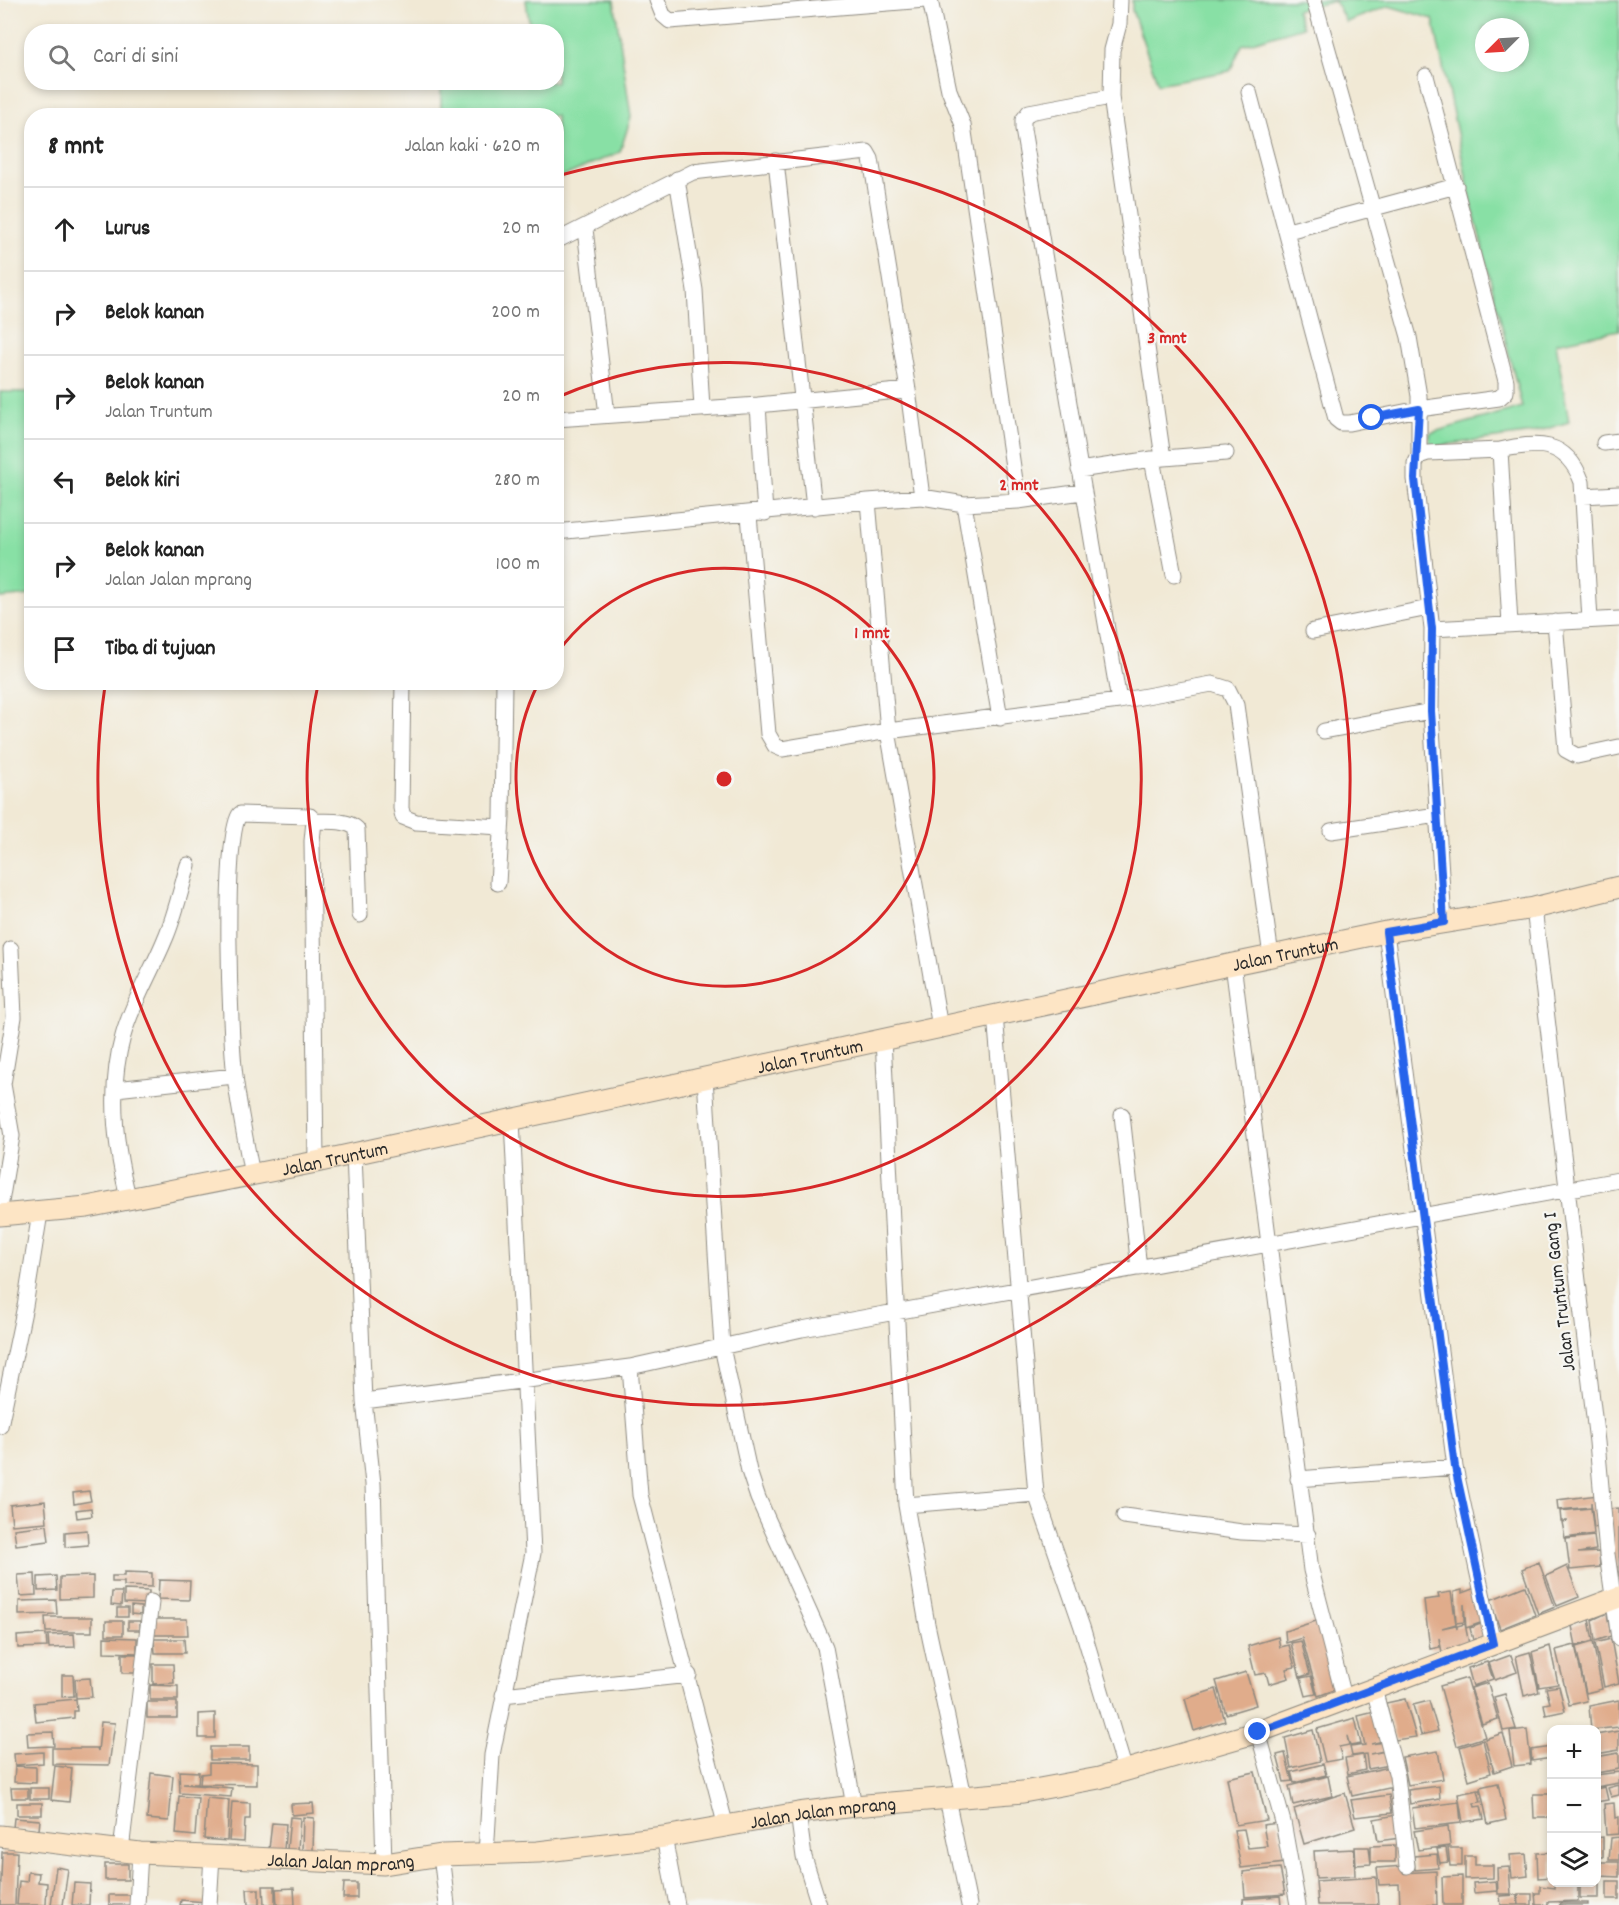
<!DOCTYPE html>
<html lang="id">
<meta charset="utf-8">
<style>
:root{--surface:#fff;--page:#f6f6f6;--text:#222;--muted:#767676;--line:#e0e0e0}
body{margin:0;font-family:Dekko,sans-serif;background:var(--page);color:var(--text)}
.controls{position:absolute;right:18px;bottom:18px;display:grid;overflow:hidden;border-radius:12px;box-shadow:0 3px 9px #0003}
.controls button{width:54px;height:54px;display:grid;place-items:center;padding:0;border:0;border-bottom:2px solid var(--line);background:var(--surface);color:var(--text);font:30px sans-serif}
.compass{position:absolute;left:1475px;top:18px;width:54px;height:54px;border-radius:50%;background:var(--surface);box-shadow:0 3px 9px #0003;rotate:246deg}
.stop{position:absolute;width:18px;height:18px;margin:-14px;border:4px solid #2563eb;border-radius:50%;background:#fff}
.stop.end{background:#2563eb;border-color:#fff;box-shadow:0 2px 6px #0008}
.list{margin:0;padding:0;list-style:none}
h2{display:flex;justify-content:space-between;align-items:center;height:78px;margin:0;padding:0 24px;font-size:26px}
h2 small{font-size:20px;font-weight:400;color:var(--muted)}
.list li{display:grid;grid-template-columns:39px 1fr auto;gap:18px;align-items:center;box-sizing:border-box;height:84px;padding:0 24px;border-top:2px solid var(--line)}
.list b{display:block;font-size:22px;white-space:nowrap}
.list p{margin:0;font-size:20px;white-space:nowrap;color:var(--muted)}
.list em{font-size:20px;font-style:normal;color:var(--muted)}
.icon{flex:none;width:33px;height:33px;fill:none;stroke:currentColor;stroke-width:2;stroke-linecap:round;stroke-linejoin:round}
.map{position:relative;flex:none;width:1619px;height:1905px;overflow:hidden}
.search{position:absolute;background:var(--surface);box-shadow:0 3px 9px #0003;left:24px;top:24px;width:540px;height:66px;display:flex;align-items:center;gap:15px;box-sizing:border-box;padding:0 21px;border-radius:24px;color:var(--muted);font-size:22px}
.panel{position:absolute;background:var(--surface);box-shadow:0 3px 9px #0003;left:24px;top:108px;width:540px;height:582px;border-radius:24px}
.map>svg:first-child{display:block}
</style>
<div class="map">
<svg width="1619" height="1905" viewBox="0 0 1619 1905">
<rect width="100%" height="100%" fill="#f6f6f2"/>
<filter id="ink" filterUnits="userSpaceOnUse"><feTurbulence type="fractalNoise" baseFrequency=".0167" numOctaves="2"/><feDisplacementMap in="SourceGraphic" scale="12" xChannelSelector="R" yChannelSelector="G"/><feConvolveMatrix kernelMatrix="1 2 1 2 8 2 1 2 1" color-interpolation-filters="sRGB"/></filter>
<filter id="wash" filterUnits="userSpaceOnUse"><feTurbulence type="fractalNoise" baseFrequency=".008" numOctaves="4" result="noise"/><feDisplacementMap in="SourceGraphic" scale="24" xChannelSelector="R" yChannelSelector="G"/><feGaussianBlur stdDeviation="1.35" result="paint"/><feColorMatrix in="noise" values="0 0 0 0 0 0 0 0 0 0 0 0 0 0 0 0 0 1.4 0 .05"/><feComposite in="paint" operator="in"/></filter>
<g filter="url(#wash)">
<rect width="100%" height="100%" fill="#f1e9d5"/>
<!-- green -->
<path fill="#88e0a5" stroke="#5a8668" stroke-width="1.5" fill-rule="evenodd" d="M526,0H614L631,117L620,152L557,179L556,116L441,115V83L556,82V32L499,31L530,29Z
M1132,0H1619V330L1556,343L1569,422L1533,433L1429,447L1430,433L1522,407L1473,209L1433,19L1389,6L1346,22L1335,1L1296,10L1303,27L1242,45L1230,71L1158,84L1132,10ZM1484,27H1520V63H1484Z
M0,392H32L31,595L0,598Z"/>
<g id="blocks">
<!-- building -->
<path fill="#e0ac8b" d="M89,1491L91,1501L74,1504L73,1493Z
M1598,1495L1602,1525L1594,1528L1591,1502V1507L1558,1510L1557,1500Z
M45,1501L47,1522L12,1525L10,1505Z
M91,1508L92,1516L77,1518L76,1510Z
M1591,1508L1594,1534L1565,1538L1562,1522L1568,1521H1561L1560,1511Z
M1619,1508V1576L1614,1577L1609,1509Z
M47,1525L49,1541L16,1545L14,1529Z
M87,1530L88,1545L65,1547V1532Z
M1594,1536L1596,1550L1578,1553L1599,1552L1600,1567L1570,1570L1566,1539Z
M1539,1562L1555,1607L1538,1614L1522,1569Z
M1567,1566L1579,1597L1557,1606L1546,1576Z
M124,1572L152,1573V1587L124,1586V1582H112V1576H124Z
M35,1574L36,1595L20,1596L18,1575Z
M56,1576L57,1590L38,1591V1577Z
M93,1576V1598L60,1599V1577Z
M159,1580L190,1581L189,1600L158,1599Z
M1525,1586L1535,1615L1500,1629L1490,1600Z
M1478,1587L1483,1622L1466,1628L1464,1604V1622L1456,1623L1454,1592L1462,1590V1593Z
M124,1590L149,1591V1604L124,1603Z
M112,1592H122L121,1606L111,1605Z
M1451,1592L1456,1624L1442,1628L1456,1625L1457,1629V1626L1465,1624L1469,1644L1442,1652L1439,1638L1440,1647L1430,1649L1424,1600L1439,1598L1438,1594Z
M56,1600L57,1614L19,1615V1601Z
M131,1606L141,1607V1615L131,1614Z
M117,1608H128V1617H117Z
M1607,1613L1611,1636L1595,1641L1592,1620Z
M45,1617H92V1632H46Z
M154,1619H187L188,1635H154Z
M1589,1619L1593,1641L1576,1646L1572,1626Z
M1319,1620L1340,1688L1318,1696L1302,1638L1286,1643L1285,1631Z
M106,1621H123V1635H106Z
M128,1621H140V1630H128Z
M1486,1622L1489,1635L1473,1640L1470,1628Z
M46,1634L47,1647L18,1648L17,1636Z
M74,1634L75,1647L49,1648L48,1635Z
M104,1637L137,1638V1653L104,1652Z
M1278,1637L1280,1647L1289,1645L1295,1667L1286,1669L1289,1678L1269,1684L1266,1673L1255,1675L1248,1646Z
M154,1639H184L185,1653H155Z
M1611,1639L1619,1683L1604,1687L1595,1643Z
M1301,1641L1310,1674L1300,1677L1291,1643Z
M1593,1642L1602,1689L1586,1693L1576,1647Z
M1575,1645L1587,1701L1569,1705L1556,1650Z
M1550,1646L1558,1684L1539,1687L1532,1652Z
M1530,1652L1539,1692L1524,1696L1516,1656Z
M122,1654H139L138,1673H122Z
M1511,1655L1517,1672L1495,1680L1489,1663Z
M1487,1662L1493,1679L1473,1686L1468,1668Z
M153,1664H173L174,1683L153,1684Z
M1246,1672L1256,1705L1226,1714L1216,1681Z
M62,1675H73L74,1696L62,1697Z
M1311,1676L1316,1694L1306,1696L1301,1678Z
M90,1678L92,1697L76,1698L75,1679Z
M1467,1678L1485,1737L1457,1746L1440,1686Z
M1488,1683L1498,1719L1482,1724L1471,1688Z
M150,1685L178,1686V1700H150Z
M1559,1686L1565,1711L1546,1715L1544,1704L1550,1703L1546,1688Z
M1216,1689L1225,1721L1194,1731L1185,1699Z
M1505,1694L1516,1729L1503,1731L1494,1697Z
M76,1699L77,1711H74V1718L36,1722L34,1703Z
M1405,1699L1416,1737L1395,1740L1386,1703Z
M1619,1700V1727L1591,1730L1589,1706Z
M1429,1701L1438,1731L1421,1735L1413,1705Z
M147,1702H177V1718H147Z
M1379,1711L1387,1740L1371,1744L1384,1742L1388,1750L1370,1754L1386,1751L1390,1765L1368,1769L1366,1754L1352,1756L1350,1747L1365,1745L1358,1716Z
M215,1713V1738H199V1714Z
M1355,1718L1361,1744L1350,1746L1347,1736L1349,1745L1339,1747L1342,1759L1325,1762L1317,1729Z
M101,1722L115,1723L109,1765L52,1764V1748H97L98,1751Z
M1527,1729L1531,1764L1514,1766L1510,1731Z
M1313,1730L1320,1761L1291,1768L1285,1738Z
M1619,1731V1750L1596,1754V1735Z
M53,1732L54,1746L28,1747L27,1733Z
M1503,1733L1512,1766L1494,1772L1485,1739Z
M1483,1740L1491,1773L1469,1780L1460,1747Z
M210,1747H249V1760H210Z
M1552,1747V1758L1532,1761L1531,1750Z
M1438,1751L1443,1779L1408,1785L1402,1757Z
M43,1752V1763L15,1765L14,1754Z
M1285,1753L1292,1781L1284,1782L1277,1755Z
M1619,1753V1769L1596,1773V1757Z
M1363,1755L1365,1770L1348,1774L1345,1758Z
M209,1763L257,1764V1785L200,1784L201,1774L209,1773Z
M1323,1764L1326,1775L1294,1783L1291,1772Z
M15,1766L36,1767V1783L14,1782Z
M55,1766L72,1768L69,1802L51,1800Z
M1390,1767L1394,1787L1352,1796L1347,1776Z
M179,1771L199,1772L198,1784H183L232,1788L231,1797L180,1793Z
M1255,1772L1267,1820L1236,1825L1227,1778Z
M1619,1772V1783L1596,1787V1775Z
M151,1773L173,1776L169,1821L147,1819Z
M1328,1776L1332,1796L1293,1805L1289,1786Z
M1498,1783L1506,1820L1488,1824L1480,1787Z
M1619,1785V1795L1611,1797L1608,1788Z
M1439,1786L1440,1799L1410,1804L1408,1790Z
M1605,1787L1608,1800L1596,1802V1789Z
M11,1788H28V1798H12Z
M30,1788H49V1799H30Z
M1478,1790L1481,1802L1474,1803L1475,1807L1481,1806L1484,1819L1463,1822L1458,1794Z
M1345,1793L1355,1828L1304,1844L1294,1809Z
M1533,1794H1552V1818H1534Z
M1389,1795L1392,1813L1355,1817L1351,1800Z
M179,1796L198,1798L195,1836L176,1834Z
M207,1798L229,1800L227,1841L204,1839Z
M232,1802L250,1803V1819H245L244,1842L229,1841Z
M1459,1802L1461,1823L1415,1828L1412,1808Z
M17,1803H42V1815H17Z
M313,1803L314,1813L292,1815L291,1804Z
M1614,1803L1615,1818L1619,1817V1834L1606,1835L1604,1804Z
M1396,1815L1400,1838L1378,1841L1374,1819Z
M290,1817L300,1818L298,1850L287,1849Z
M303,1817L314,1818L313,1851L302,1850Z
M14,1818L40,1820L39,1830L13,1828Z
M272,1823L286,1824L284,1850L269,1849Z
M1278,1823L1285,1863L1241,1868L1234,1830L1244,1829L1248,1848L1267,1846L1263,1825Z
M1448,1826L1450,1846L1418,1850L1414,1831Z
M1603,1837V1857H1596V1838Z
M1619,1837V1860H1609L1611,1838Z
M1395,1845V1862H1371V1846Z
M1355,1847H1369L1371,1864L1356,1865Z
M1446,1848L1448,1862L1440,1863L1437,1849Z
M1448,1848H1462V1866H1450Z
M1354,1849L1355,1876L1316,1878L1314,1851Z
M2,1852H17L15,1905H0Z
M1552,1852V1877L1538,1878L1537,1853Z
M1437,1854L1438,1868L1415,1870L1414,1856Z
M1526,1854L1528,1876L1512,1878L1510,1855Z
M1465,1856H1475V1865H1493V1878L1465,1879Z
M1601,1862H1619V1877L1599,1876Z
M105,1864H128V1880H105Z
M1403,1866V1873L1436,1871L1437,1905H1400L1399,1884L1379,1885L1377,1868Z
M56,1867L68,1869L63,1905H51Z
M1509,1867L1511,1894H1498L1497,1868Z
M1280,1868L1285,1894L1245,1897L1243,1872Z
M28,1872L39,1873L38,1882L47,1883L46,1905H17L19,1881L27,1882Z
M1462,1876V1905H1443L1442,1877Z
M1376,1877L1378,1905H1318L1316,1881Z
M1496,1881L1497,1891L1474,1893L1473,1883Z
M1596,1881H1599V1898H1580V1882Z
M1607,1881H1619V1899H1607Z
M1555,1882H1578V1901L1548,1902V1905H1536L1535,1893H1540V1886L1555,1888Z
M74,1883L90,1884L89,1905H72Z
M344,1883H357V1898H343Z
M263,1886H275V1905H264Z
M294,1888L295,1905H277L276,1889Z
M247,1889H259V1905H248Z
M1518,1894H1532V1905H1519Z
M109,1895H132L133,1905H109Z
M1517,1895L1518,1905H1501L1500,1896Z
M1280,1896L1281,1905H1244L1243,1899Z
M181,1900L206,1902L205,1905H180Z
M1560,1903H1588V1905H1559Z"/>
</g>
</g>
<g filter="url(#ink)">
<use href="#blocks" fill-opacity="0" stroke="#8e8a80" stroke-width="1.5"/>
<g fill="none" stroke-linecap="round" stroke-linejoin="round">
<defs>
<path id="street" d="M657,0L663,15L670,21L925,0
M930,0L949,90L963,125L1018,501
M1120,0L1119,24L1112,50L1111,97L1163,458
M1314,0L1409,337L1419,396V456
M1249,92L1336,419L1341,423H1349L1419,409L1499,398L1506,392V381L1426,76
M1111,97L1029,112L1023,120V129L1119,701
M776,161L814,507
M677,179L695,290L702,408
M585,229L607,415
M1288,231L1456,186
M556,241L693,172L867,152L871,159L908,390L922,497
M758,405L765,513
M556,419L758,405L908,390
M1604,443L1619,441
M1500,450C1537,442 1566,439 1582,482L1590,620
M1152,459L1174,575
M1079,470L1152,459L1226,453
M1583,496L1619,494
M868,501L888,731L940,1027
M964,504L1000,718
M749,515L768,734L775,746L782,749L888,731L1119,701L1212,684L1228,689L1236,705L1271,956
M556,532L868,501L922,497L964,504L1018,501L1082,492
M1555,622L1566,750L1577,756L1619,747
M1432,629L1619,619
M1313,631L1429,608
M403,682L401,808L403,817L416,822L501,827
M1324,731L1431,711
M314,821C328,822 347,819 357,829L360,915
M1331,831L1437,815
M498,883L502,817L504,682
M1534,908L1597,1442L1607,1554L1619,1638
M1444,923L1431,711L1432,629L1415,479V464L1419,456L1428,453L1500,450L1510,624
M1386,932L1455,1467L1493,1644
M1233,964L1311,1570L1345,1701
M995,1015L1036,1494L1082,1627L1125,1771
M883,1039L906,1505L927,1624L964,1796
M705,1078L722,1347L749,1471L758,1498L825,1647L854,1806
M116,1089L234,1076
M1122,1115L1139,1268
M354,1154L364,1401L373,1484L384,1864
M252,1175C246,1142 239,1109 235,1076C230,1039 222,835 240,814L310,816L314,821L312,841L316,1162
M129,1200C115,1148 108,1090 123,1036C132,1003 152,971 165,939C175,916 181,889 188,865
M0,1208L12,1136L3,1084L14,1017L11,949
M630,1367L640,1495L726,1827
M364,1401L630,1367L802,1329L1619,1180
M0,1426L25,1306L40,1213
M1298,1479L1455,1467
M906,1505L1036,1494
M1124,1516L1242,1532L1308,1535
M1374,1689L1397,1776L1407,1866
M503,1695L689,1675
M1258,1732L1283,1822L1298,1905
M947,1798L969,1905
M798,1813L804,1857L819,1905
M664,1837L677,1905
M121,1850L151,1602
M441,1855L447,1905
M486,1855L492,1755L533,1553L512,1120
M137,1905L140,1853
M209,1905L212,1856"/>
<g id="secondary">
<path id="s1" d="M0,1215L87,1207L316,1162L1233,964L1386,932L1534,908L1619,887"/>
<path id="s2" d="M0,1836L140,1853L384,1864L441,1855L538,1852L664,1837L798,1813L854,1806L1023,1792L1099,1778L1258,1732L1619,1597"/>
</g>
</defs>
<!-- street casing -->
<use href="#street" stroke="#8e8a80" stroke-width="17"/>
<!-- secondary casing -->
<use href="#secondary" stroke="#8e8a80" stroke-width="23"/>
<!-- street -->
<use href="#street" stroke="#fff" stroke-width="15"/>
<!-- secondary -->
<use href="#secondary" stroke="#fde5c5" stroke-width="21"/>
</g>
</g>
<g fill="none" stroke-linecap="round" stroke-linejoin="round" filter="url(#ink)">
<!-- route -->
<path stroke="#2563eb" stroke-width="8" d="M1258,1732L1493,1644L1455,1467L1386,932L1444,922L1431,711L1432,629L1415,479L1419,409L1372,418"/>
</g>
<!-- distance rings -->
<g fill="none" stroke="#d62828" stroke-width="3">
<path d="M557 653A209 209 0 1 1 538 684"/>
<path d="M558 397A417 417 0 1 1 318 685"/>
<path d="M557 176A626 626 0 1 1 105 686"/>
</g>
<g text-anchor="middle" stroke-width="4.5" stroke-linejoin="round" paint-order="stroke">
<!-- street labels -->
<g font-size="20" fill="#2b2b2b" stroke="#f6f6f2">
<text dy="7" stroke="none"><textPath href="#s1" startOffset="1312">Jalan Truntum</textPath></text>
<text dy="7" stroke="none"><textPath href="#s1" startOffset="826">Jalan Truntum</textPath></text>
<text dy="7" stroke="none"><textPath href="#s1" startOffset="340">Jalan Truntum</textPath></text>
<text transform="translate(1558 1292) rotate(-97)" y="7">Jalan Truntum Gang I</text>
<text dy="7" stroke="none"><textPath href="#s2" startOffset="828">Jalan Jalan mprang</textPath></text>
<text dy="7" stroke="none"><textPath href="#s2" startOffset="342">Jalan Jalan mprang</textPath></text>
</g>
</g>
<circle cx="724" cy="779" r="9" fill="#d62828" stroke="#f6f6f2" stroke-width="3"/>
<g font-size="18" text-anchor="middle" font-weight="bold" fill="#d62828" stroke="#f6f6f2" stroke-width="4.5" stroke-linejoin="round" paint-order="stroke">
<text x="1167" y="343">3 mnt</text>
<text x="1019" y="490">2 mnt</text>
<text x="872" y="638">1 mnt</text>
</g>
</svg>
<div class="controls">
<button>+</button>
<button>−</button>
<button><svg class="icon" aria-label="layers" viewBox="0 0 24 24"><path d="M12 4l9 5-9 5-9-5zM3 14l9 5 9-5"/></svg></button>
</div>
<svg class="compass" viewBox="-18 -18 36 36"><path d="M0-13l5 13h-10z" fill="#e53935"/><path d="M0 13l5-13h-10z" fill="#767676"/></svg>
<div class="stop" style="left:1372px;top:418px"></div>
<div class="stop end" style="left:1258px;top:1732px"></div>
<div class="search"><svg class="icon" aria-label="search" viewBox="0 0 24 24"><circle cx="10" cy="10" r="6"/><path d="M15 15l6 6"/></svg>Cari di sini</div>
<section class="panel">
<h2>8 mnt<small>Jalan kaki · 620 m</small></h2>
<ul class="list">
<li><svg class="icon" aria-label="ahead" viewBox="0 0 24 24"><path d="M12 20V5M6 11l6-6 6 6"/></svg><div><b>Lurus</b></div><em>20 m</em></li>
<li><svg class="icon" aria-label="right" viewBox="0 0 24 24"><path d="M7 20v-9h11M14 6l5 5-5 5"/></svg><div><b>Belok kanan</b></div><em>200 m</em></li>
<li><svg class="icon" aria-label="right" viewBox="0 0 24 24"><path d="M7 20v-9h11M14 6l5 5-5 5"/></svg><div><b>Belok kanan</b><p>Jalan Truntum</p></div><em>20 m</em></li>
<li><svg class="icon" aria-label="left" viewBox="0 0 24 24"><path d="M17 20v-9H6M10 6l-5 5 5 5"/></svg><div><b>Belok kiri</b></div><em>280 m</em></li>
<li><svg class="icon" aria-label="right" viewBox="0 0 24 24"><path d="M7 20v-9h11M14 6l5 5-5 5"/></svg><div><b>Belok kanan</b><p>Jalan Jalan mprang</p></div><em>100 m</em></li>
<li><svg class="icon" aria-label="arrive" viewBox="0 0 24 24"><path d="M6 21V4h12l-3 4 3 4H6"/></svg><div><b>Tiba di tujuan</b></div></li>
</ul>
</section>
</div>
